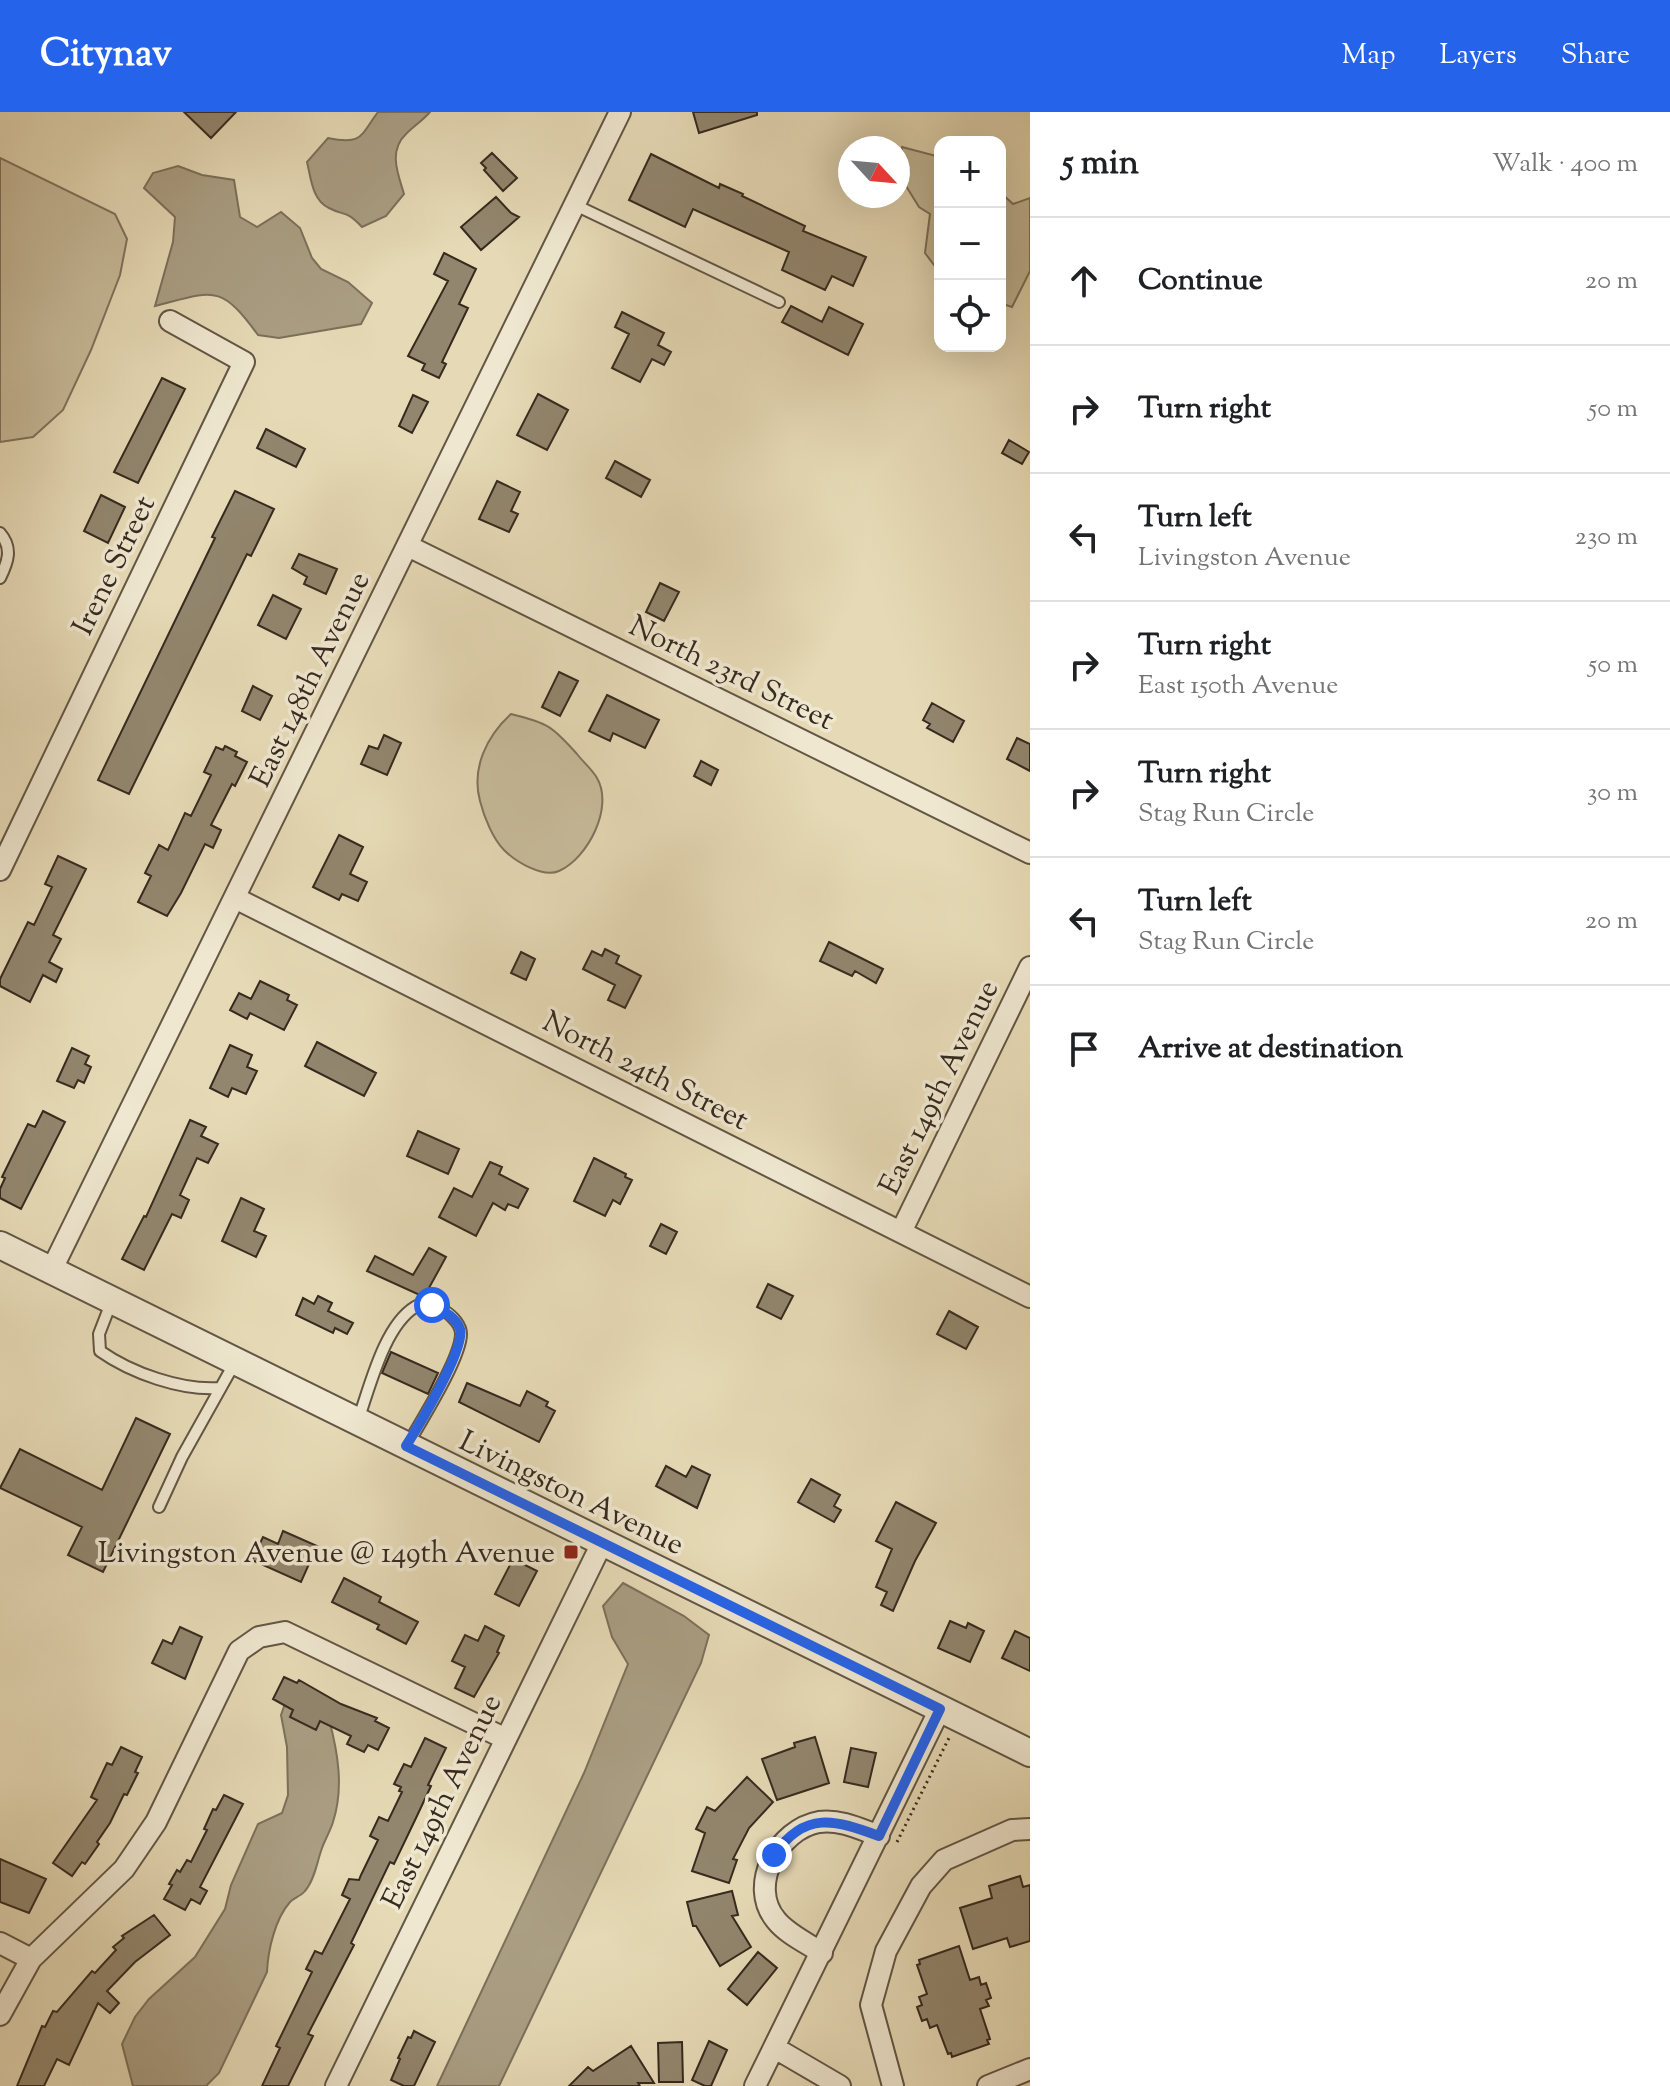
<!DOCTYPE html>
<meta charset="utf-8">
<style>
:root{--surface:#fff;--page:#f2f2f2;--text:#202124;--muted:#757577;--line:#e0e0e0;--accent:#2563eb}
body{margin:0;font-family:"Sorts Mill Goudy",serif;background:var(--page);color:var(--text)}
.controls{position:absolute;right:24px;top:24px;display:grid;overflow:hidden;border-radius:16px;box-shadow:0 8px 32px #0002}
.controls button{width:72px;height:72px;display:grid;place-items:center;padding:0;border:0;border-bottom:2px solid var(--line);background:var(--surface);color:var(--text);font:40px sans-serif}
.compass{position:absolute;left:838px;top:24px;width:72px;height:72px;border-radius:50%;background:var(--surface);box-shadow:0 8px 32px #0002;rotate:116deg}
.stop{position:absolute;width:24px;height:24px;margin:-18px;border:6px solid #2563eb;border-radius:50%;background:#fff}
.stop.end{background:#2563eb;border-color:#fff;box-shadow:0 2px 8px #0008}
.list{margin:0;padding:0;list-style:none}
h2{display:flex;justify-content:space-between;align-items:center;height:104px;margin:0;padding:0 32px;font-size:34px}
h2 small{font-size:26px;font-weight:400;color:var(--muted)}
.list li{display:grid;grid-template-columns:52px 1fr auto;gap:24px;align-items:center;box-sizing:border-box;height:128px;padding:0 32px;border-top:2px solid var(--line)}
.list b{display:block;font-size:30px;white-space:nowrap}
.list p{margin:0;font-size:26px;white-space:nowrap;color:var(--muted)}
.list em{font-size:26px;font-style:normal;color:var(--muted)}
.icon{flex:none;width:44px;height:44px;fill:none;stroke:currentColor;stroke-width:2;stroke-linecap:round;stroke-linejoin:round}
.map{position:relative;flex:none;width:1030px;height:1974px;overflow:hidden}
header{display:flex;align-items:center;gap:48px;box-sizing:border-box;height:112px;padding:0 40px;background:var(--accent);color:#fff}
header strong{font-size:38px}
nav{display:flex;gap:44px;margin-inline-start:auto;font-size:28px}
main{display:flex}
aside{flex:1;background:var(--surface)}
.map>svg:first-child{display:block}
</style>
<header>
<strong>Citynav</strong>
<nav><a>Map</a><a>Layers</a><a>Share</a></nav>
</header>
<main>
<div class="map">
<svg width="1030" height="1974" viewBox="0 0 1030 1974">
<rect width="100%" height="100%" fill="#e6dab6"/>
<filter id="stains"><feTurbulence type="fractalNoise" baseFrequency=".0025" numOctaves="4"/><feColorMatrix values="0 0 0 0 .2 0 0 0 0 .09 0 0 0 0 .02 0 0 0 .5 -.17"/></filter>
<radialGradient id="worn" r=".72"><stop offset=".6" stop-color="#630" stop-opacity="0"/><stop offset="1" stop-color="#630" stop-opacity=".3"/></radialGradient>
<!-- green -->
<path fill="#c8bc9c" stroke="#7f735e" stroke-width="2" d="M902,35L940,45V161L925,141L930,102L919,95L898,61Z
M0,46L115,102L127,127L120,163L91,238L63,298L33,325L0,330Z
M1000,80L1013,92L1030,86V159L1012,195L1000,191Z
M511,602C548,611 552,614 577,642C583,650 592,657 597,666C614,695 588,746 559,759C543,766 516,750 504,738C493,727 484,705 480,689C471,656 487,624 511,602Z"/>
<!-- water -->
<path fill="#aa9e83" stroke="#7c705b" stroke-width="2" d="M378,0H430C422,9 414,14 406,22C388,39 398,62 404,82L386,104L362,115C345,97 346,105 329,96C312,88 311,66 307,50L328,26C363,33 360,24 378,0Z
M178,54L202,63L234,68L240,105L257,115L281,100L300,116L312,146L321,157L348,170L372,191L361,212L279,226L258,223C220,171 214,179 155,194L173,130L175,105L144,76L153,61Z
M623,1471L684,1504L709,1523L701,1551L499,1974H437L584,1661L628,1552L612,1525L603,1494Z
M289,1580L329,1607C338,1641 344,1676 333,1710C330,1720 324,1729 321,1739C317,1751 314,1769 305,1779C301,1784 294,1786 290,1790C275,1807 268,1838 267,1860L219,1961L206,1974H133L122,1932L135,1905L149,1887L195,1845L225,1797L231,1773L258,1712L282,1701L288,1683L287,1635L281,1603Z"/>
<!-- building -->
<path fill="#92866e" stroke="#362a1f" stroke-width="2" d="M184,0H236L211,26Z
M693,0H757V3L699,21Z
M492,41L517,66L503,79L484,58L486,56L481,51Z
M651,42L719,76L720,72L743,82L742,84L805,114L803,119L866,145L853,174L832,164L825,178L782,158L789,140L693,97L685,115L629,88Z
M496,85L511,101L519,105L481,138L461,115Z
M444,141L476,157L459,192L468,196L442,250L446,252L439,266L422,258L425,252L408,244L448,169L434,162Z
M791,194L822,210L829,195L863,212L848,243L782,210Z
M622,200L664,221L658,233L671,240L664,253L652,247L640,270L612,256L629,222L615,215Z
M162,266L185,277L138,371L114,360Z
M538,282L568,298L547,338L517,323Z
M413,283L428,290L412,321L399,314Z
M266,317L305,337L296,355L257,336Z
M1009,328L1029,340L1022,352L1002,341Z
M615,349L650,368L641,385L606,366Z
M497,369L520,380L511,399L518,402L509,420L479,407Z
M235,379L274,397L251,444L247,442L129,682L98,668L215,426L212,425Z
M101,383L125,395L108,431L84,419Z
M299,442L337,457L326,482L304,472L307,465L292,456Z
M660,471L679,480L664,509L646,500Z
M273,483L301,497L286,527L258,513Z
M559,560L578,569L560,604L542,595Z
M253,574L272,584L260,608L242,599Z
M607,583L659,608L645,636L613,621L610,629L589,619Z
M932,591L964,609L953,630L927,616L930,612L923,608Z
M384,623L401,631L387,663L361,652L369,634L378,637Z
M1017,626L1030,632V659L1007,647Z
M225,634L237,640L235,644L247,650L235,674L232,672L211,713L221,718L213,736L205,732L181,781L167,804L138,790L151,764L145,761L159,733L168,738L185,701L191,704L211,663L204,660L216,635L223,638Z
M701,649L718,658L711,673L694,664Z
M339,723L363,735L350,762L367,770L358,789L342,782L339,788L313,775Z
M58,744L86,757L53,823L61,827L49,850L62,857L56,870L43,863L30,890L0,874V867L28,810L34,813L52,775L45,772Z
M829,830L883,857L876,871L855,859L852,864L820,849Z
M605,837L619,844L616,851L641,864L625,896L608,888L615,873L583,857L592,839L602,844Z
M521,840L535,847L526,868L511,861Z
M260,869L289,883L287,888L297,893L284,918L250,901L247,907L230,898L239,881L251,887Z
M317,930L376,961L364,984L305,954Z
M230,933L252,943L247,955L257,959L246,982L232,976L228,985L210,976Z
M72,936L89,944L85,952L91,955L84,971L78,968L74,976L57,969Z
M43,999L65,1010L21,1097L0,1086V1077L5,1066L2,1065L28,1012L35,1015Z
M190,1008L206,1015L201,1024L218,1032L208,1051L197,1046L180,1083L189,1088L181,1106L172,1102L144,1158L122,1147L144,1104L146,1105Z
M418,1019L459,1037L448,1062L407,1044Z
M594,1046L626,1062L625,1065L632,1068L620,1092L613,1088L605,1104L574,1089Z
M490,1050L502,1055L499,1062L528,1077L518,1096L508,1092L505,1098L493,1091L476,1124L439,1105L454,1076L472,1085Z
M241,1086L264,1097L254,1119L266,1124L256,1145L222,1129Z
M661,1112L677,1120L666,1142L650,1134Z
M429,1136L446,1145L424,1185L367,1159L375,1144L413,1163Z
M768,1172L793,1184L781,1207L757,1195Z
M318,1184L332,1191L328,1199L353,1211L347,1222L335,1216L333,1221L296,1203L303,1186L314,1192Z
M949,1199L978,1215L966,1237L937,1222Z
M391,1240L438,1261L428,1282L382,1261Z
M467,1271L520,1294L527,1279L548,1290L546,1294L555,1299L539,1330L459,1290Z
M136,1306L170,1322L103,1460L68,1443L82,1415L0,1376L20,1337L102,1378Z
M666,1354L686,1365L692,1354L710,1363L697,1396L656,1374Z
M811,1367L840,1383L834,1394L841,1398L834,1410L798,1390Z
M896,1390L936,1411L915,1449L893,1499L881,1493L887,1480L876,1475L892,1437L876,1429Z
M283,1419L317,1434L301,1470L252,1448L263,1425L278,1432Z
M513,1447L537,1459L519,1494L495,1482Z
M344,1466L381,1485L379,1490L418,1510L406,1532L377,1517L379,1513L332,1490Z
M950,1509L966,1516L968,1511L984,1519L970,1550L938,1536Z
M485,1514L504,1524L497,1540L499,1541L474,1585L455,1576L465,1555L452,1549L465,1523L478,1529Z
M180,1515L202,1525L185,1567L152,1551L163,1528L172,1532Z
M1015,1519L1030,1526V1559L1002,1546Z
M284,1565L297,1571L299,1568L341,1592L377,1606L375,1609L389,1616L378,1638L368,1633L364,1640L347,1632L351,1624L320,1609L316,1618L290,1605L293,1598L273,1587Z
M815,1625L829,1671L777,1688L762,1647L795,1635L794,1631Z
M425,1626L446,1636L428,1673L431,1674L416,1706L394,1752L390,1750L351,1831L354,1833L308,1922L313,1924L288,1974H262L280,1936L276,1934L312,1860L306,1857L315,1839L322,1842L350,1787L342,1783L349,1767L359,1768L361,1763L378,1728L370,1724L379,1705L388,1709L402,1680L399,1679L401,1675L394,1672L404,1652L411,1655Z
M121,1635L142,1645L135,1660L138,1661L127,1683L124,1682L110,1711L97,1730L99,1732L85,1752L82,1750L72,1764L53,1751L97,1688L91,1685L107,1651L112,1653Z
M851,1636L876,1641L868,1675L844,1670Z
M747,1665L773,1690L749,1716L733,1747L737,1748L729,1771L692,1759L705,1721L696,1717L707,1695L715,1699Z
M224,1683L243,1692L200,1775L207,1779L200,1792L191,1787L185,1798L164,1787L172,1773L169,1772L177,1758L180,1760L187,1748L191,1750L207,1718L204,1717L213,1697L216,1698Z
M0,1747L46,1767L29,1801L0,1790Z
M1020,1764L1023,1775L1030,1773V1829L1010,1835L1007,1826L973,1837L960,1796L992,1786L989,1774Z
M732,1779L738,1803L732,1804L751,1835L720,1854L696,1814H693L687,1790Z
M154,1803L170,1823L135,1850L107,1879L119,1891L110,1901L98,1891L69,1953L57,1947L44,1974H17L42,1914L45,1915L53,1899L57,1900L92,1859L95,1861L116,1838L113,1835L124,1826L122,1824Z
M959,1834L970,1868L979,1865L981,1873L986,1871L991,1886L986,1888L989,1894L980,1897L990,1927L987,1928L989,1932L952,1945L951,1941L948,1942L937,1913L930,1916L927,1907L922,1909L917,1895L922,1893L919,1885L927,1882L917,1853L920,1852L919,1848Z
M758,1840L777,1856L747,1893L728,1877Z
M414,1919L435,1930L414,1974H404L391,1968L400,1947L398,1946L408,1925L411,1926Z
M709,1929L727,1938L711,1974H705L692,1968Z
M682,1930L683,1970H659L658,1931Z
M631,1934L654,1971H638L640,1974H569L588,1955L593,1959Z"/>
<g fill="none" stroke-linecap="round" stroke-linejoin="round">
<defs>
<path id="service" d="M573,92L779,190
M0,421C13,436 8,450 0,466
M111,1191L99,1222L100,1239C131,1261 182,1279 220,1276
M358,1308C370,1275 384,1214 415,1195C430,1185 461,1205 461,1222C461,1246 421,1309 408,1332
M159,1395L182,1345L234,1252"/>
<path id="minor" d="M408,434L1030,741
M0,758L244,250L170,209
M235,786L1030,1185
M901,1120L1030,855
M51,1159L620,0
M0,1831L31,1847
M822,1841C807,1831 787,1822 776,1808C747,1773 779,1717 819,1710C840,1707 860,1717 879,1724
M0,1903L31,1847L124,1757L156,1710L239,1539L259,1525L285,1520L504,1626
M775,1936L840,1974
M336,1974L602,1431
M755,1974L940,1597
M893,1974L871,1893L886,1839L921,1774L944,1748L1012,1718L1030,1717
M988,1974L1030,1957"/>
<path id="tertiary" d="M0,1133L1030,1641"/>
</defs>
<!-- service casing -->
<use href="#service" stroke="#625645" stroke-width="14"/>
<!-- minor casing -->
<use href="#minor" stroke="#625645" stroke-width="24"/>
<!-- tertiary casing -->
<use href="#tertiary" stroke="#625645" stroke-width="30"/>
<!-- path -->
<path stroke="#362a1f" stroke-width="3" stroke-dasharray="2 4" stroke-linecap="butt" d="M897,1730L949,1626"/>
<!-- service -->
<use href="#service" stroke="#efe7d0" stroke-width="10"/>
<!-- minor -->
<use href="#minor" stroke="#efe7d0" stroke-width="20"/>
<!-- tertiary -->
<use href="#tertiary" stroke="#efe7d0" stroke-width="26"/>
</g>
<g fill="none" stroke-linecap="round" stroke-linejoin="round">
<!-- route -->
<path stroke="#2563eb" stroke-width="10" d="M432,1193C443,1199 456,1205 460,1217C466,1236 418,1315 406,1334L940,1597L879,1724C835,1708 805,1698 774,1743"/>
</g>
<!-- markers -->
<rect fill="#8f2418" stroke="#efe7d0" stroke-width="3" x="563" y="1432" width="16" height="16" rx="4"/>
<g text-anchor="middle" stroke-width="7" stroke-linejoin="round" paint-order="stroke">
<!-- street labels -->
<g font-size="30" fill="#362a1f" stroke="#efe7d0">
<text transform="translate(113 453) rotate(-64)" y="10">Irene Street</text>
<text transform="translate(732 560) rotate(26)" y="10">North 23rd Street</text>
<text transform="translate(309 567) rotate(-64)" y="10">East 148th Avenue</text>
<text transform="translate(646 958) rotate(27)" y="10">North 24th Street</text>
<text transform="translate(938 975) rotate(-64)" y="10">East 149th Avenue</text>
<text transform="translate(572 1380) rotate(26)" y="10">Livingston Avenue</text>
<text transform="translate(441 1689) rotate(-64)" y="10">East 149th Avenue</text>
</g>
<!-- poi labels -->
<g font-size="30" fill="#362a1f" stroke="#efe7d0" text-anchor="end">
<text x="555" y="1450">Livingston Avenue @ 149th Avenue</text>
</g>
</g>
<rect width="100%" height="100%" filter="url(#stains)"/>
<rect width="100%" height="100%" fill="url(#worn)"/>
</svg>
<div class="controls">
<button>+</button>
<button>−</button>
<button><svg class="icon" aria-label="locate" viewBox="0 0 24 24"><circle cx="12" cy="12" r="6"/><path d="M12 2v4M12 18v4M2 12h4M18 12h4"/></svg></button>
</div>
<svg class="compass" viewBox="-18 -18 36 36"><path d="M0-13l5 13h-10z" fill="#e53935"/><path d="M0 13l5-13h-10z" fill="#757577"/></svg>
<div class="stop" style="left:432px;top:1193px"></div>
<div class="stop end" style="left:774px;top:1743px"></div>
</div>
<aside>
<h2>5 min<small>Walk · 400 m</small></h2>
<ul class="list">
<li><svg class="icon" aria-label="ahead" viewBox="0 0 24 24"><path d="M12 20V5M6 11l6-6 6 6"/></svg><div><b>Continue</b></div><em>20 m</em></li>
<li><svg class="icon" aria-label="right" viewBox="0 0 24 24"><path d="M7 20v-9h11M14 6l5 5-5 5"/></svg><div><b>Turn right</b></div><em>50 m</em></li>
<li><svg class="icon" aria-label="left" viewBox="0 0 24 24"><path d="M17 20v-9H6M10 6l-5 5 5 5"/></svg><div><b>Turn left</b><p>Livingston Avenue</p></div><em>230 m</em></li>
<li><svg class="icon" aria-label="right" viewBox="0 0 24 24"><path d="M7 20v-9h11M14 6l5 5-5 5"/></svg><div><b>Turn right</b><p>East 150th Avenue</p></div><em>50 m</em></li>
<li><svg class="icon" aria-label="right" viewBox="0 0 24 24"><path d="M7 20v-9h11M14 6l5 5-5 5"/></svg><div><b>Turn right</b><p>Stag Run Circle</p></div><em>30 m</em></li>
<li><svg class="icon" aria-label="left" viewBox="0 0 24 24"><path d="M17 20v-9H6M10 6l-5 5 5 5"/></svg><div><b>Turn left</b><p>Stag Run Circle</p></div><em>20 m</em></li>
<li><svg class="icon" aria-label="arrive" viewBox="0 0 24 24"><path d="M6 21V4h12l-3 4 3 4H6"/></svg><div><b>Arrive at destination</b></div></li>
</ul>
</aside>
</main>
